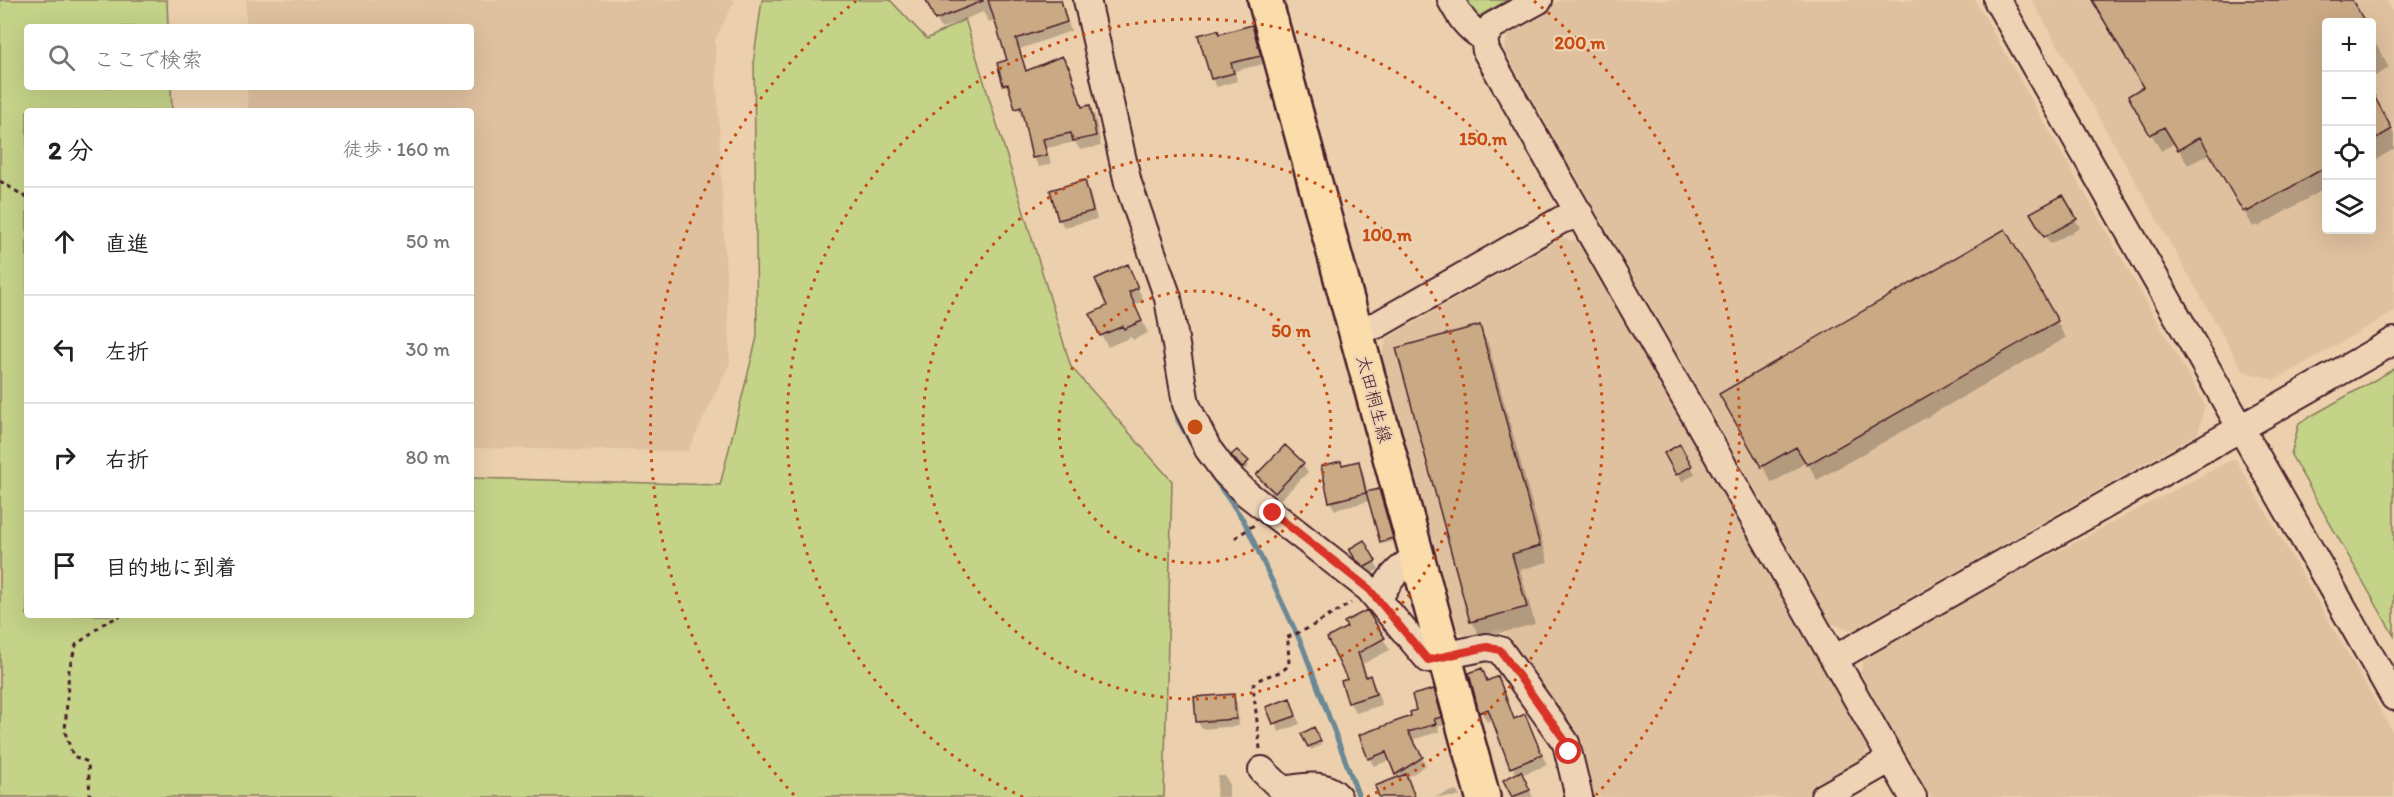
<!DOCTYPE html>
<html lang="ja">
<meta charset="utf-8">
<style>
:root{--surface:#fff;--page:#f6f6f6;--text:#202124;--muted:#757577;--line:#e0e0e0}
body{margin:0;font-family:Itim,"Klee One",sans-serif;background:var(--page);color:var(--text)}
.controls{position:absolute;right:18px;top:18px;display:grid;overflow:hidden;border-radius:6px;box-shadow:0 6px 24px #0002}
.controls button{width:54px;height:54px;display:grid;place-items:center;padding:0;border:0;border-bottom:2px solid var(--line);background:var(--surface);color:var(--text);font:30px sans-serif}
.stop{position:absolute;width:18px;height:18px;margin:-14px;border:4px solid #d93025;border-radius:50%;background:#fff}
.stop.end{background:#d93025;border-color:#fff;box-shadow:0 2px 6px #0008}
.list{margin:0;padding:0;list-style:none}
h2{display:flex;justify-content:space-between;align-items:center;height:78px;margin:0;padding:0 24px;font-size:26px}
h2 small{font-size:20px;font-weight:400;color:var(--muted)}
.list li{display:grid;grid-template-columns:39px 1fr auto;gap:18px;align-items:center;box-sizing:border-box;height:108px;padding:0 24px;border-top:2px solid var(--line)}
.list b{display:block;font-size:22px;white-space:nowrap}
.list em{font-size:20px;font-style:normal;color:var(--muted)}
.icon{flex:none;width:33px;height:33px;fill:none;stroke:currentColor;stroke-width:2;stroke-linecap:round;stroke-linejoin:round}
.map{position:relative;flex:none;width:2394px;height:797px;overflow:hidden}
.search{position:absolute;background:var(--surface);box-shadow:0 6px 24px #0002;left:24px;top:24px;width:450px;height:66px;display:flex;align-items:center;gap:15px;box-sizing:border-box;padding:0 21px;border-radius:6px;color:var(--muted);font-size:22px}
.panel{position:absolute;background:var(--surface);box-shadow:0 6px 24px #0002;left:24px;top:108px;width:450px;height:510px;border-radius:6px}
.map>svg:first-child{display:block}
</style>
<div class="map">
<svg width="2394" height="797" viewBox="0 0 2394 797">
<rect width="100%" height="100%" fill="#ecd0ad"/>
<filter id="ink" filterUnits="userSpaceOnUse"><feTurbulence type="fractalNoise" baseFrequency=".0167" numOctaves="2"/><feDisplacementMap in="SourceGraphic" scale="12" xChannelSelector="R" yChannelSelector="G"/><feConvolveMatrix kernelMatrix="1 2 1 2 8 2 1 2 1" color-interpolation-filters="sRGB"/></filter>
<g filter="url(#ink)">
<!-- built -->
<path fill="#dfc19f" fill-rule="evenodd" d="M246,0H735L715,40L730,363L688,451L471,448V111H248L247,87H471V27H246Z
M1561,0H1975L2205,405L2198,433L1853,630L1832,624L1504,50L1510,30Z
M2032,0H2386L2394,13V312L2275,380L2243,371ZM2326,22H2372V230H2326Z
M1563,238L1584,243L1869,740L1864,763L1804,797H1593L1583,749L1571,726L1510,637L1508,638L1502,629L1467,637L1458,631L1382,355L1387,338Z
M2235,458L2394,734V797H1931L1860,673L1866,652Z"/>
<!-- green -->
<path fill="#c4d388" stroke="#87795a" stroke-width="1.5" d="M0,0H167L168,27H27V87H171L172,111H27V615H471V478L720,485L757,337L754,57L762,0H890L927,39L965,19L1071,367L1172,481L1164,797H0Z
M1466,0H1508L1476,18Z
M2394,369V636L2291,455L2299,423Z"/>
<!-- shadow -->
<path fill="#0003" d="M928,0H1060L1071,31L1020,49L1027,72L1062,58L1074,80L1083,108L1089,107L1095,116L1101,146L1080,150L1075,142L1047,148L1051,164L1039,167L1034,158L1024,117L1022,118L1012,93L1010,94L1005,84L1009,61L996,20L989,22L983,12L941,29Z
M2094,0H2350L2363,22H2326V188L2258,227L2257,225L2253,227L2211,153L2188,165L2175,143L2161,151L2130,96L2145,88Z
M1252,27L1256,35L1264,64L1235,71L1237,81L1217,87L1212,79L1200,36L1219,35Z
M2372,37L2389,68L2372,78Z
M2372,95L2394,134V149L2372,162Z
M1085,182L1089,190L1097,219L1064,227L1059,219Z
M2063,197L2080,228L2050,244L2032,214Z
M2004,231L2066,338L1817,480L1807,462L1772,483L1721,394Z
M1127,266L1144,301L1135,305L1148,333L1133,340L1131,337L1108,347L1101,335L1109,307Z
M1479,327L1488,343L1548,562L1520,570L1535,624L1481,638L1472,622L1398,349Z
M1679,446L1695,474L1682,482L1666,454Z
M1235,459L1247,462L1249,466L1245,470Z
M1358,463L1363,471L1368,493L1379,491L1381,494L1394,541L1383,544L1381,541L1370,501L1335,510L1330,502L1322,467H1343Z
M1303,464L1308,472L1280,500L1262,483L1258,475Z
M1363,542L1379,569L1371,574L1362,568L1351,549Z
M1367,612L1390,650L1363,664L1368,678L1370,677L1376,688L1382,705L1356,713L1349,702V628Z
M1481,670L1488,682L1497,678L1515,720L1524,716L1547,765L1521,775L1533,797H1513L1505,781L1516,775L1500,740L1502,739L1494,719L1487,722L1481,712L1470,674Z
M1433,691L1438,699L1445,725L1438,727L1439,732L1411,740L1426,765L1407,778L1415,797H1381L1398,778L1391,760L1374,766L1369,758L1418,711Z
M1233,695L1237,703L1239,726L1202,729L1197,721Z
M1289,699L1300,724L1279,732L1268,708Z
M1314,729L1321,745L1311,750L1303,734Z
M1218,776H1225L1229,783V797H1216Z
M1456,790L1460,797H1435Z"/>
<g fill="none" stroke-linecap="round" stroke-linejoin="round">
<!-- stream -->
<path stroke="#6a8896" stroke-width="5" d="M1175,408L1178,420L1197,454
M1211,474L1244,521L1302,645L1359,797"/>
</g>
<!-- building -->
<path fill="#caa985" stroke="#4a1f2b" stroke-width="1.5" d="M926,0H983V1L935,20Z
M988,0H1061L1067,22L1016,39L1026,71L1062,56L1070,69L1082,107L1090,105L1096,136L1073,141L1071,133L1043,139L1047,155L1032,158L1021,107L1015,109L1008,84L1003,85L997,63L1007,60Z
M2092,0H2352L2365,22H2326V167L2247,212L2246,210L2243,212L2200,137L2178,150L2164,127L2150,135L2128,96L2143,87Z
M1252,25L1261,56L1231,63L1234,73L1211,79L1198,35L1218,30L1219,34Z
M2372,92L2392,129L2372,141Z
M1085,180L1093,211L1058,220L1050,190Z
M2063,195L2077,219L2044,237L2030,213Z
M2005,229L2058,321L1807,465L1796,447L1761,467L1719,394Z
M1128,264L1138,288L1129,292L1142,321L1124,329L1123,326L1100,336L1090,314L1107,306L1095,279Z
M1480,325L1540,546L1512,554L1527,607L1470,622L1396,348Z
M1680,444L1692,466L1676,475L1664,453Z
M1285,445L1304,463L1275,493L1256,475Z
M1237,450L1249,461L1242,468L1231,455Z
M1341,461L1342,465L1359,461L1366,493L1329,502L1321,466Z
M1379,489L1393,538L1380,542L1366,492Z
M1364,540L1376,561L1365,567L1355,559L1349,549Z
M1367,610L1385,638L1358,653L1366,677L1370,675L1376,694L1348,703L1341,681L1347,679L1327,638L1347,627L1344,622Z
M1482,668L1487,681L1498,676L1514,719L1525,714L1542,755L1510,768L1488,709L1479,713L1469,673Z
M1434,689L1442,717L1434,719L1436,724L1408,732L1423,757L1395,775L1386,752L1368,759L1359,735L1411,716L1410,712L1416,710L1412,695Z
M1234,694L1236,719L1196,722L1194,697Z
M1290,698L1296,716L1273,724L1266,707Z
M1314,727L1321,741L1308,747L1301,734Z
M1521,771L1530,790L1512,797L1503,780Z
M1406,774L1415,797H1379L1375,786Z"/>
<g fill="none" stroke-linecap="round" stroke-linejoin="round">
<defs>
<path id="minor" d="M1087,0L1128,183L1168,298L1186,404L1208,449L1225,472L1246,493L1369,589L1428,659L1487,647L1500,650L1566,743L1579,797
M1451,0C1460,17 1467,28 1484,38
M1539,0L1492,26L1484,38L1486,51L1913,797
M1997,0L2394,697
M1355,330L1377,325L1561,220L1580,214
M1379,599C1387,581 1399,567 1416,558
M1834,659L2394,341
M1262,770L1283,790C1301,787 1325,781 1338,797
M1824,797L1891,759"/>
<path id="major" d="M1265,0L1483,797"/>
</defs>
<!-- minor casing -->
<use href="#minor" stroke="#4a1f2b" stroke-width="30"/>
<!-- major casing -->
<use href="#major" stroke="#4a1f2b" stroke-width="38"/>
<!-- path -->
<path stroke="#4a1f2b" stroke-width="3" stroke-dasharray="4.5 4.5" stroke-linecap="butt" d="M0,181L27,198
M1235,538L1254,525
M1260,749L1253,685C1265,672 1277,678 1289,665L1288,642L1286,638L1309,628L1351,603
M90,797L88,762L73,756L65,732L69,669L76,645L103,624L122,615"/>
<!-- minor -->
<use href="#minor" stroke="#eed4b5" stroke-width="26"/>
<!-- major -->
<use href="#major" stroke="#fbddab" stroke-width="33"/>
</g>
</g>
<g fill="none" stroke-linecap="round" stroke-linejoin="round" filter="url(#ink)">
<!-- route -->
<path stroke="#d93025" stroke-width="8" d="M1273,513L1369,589L1428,660L1487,647L1500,650L1566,742L1569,752"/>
</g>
<!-- distance rings -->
<g fill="none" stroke="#c84d12" stroke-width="3" stroke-dasharray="3 6">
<circle cx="1195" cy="427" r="136"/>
<circle cx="1195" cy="427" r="272"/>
<path d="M1023 797A408 408 0 1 1 1367 797"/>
<path d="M794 795A544 544 0 0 1 856 1M1534 1A544 544 0 0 1 1596 795"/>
</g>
<g text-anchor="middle" stroke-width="4.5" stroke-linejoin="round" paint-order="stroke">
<!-- street labels -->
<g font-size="18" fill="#4a1f2b" stroke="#eed4b5">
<text transform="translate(1374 399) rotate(75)" y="6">太田桐生線</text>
</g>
</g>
<circle cx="1195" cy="427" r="9" fill="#c84d12" stroke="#eed4b5" stroke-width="3"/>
<g font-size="18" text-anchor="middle" font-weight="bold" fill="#c84d12" stroke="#eed4b5" stroke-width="4.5" stroke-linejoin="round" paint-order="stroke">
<text x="1580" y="49">200 m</text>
<text x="1483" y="145">150 m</text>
<text x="1387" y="241">100 m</text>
<text x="1291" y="337">50 m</text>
</g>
</svg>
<div class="controls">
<button>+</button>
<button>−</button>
<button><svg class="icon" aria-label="locate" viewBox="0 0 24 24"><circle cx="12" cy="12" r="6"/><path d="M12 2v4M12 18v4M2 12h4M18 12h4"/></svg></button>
<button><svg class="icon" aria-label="layers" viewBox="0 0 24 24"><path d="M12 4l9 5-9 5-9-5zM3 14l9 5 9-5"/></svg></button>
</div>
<div class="stop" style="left:1569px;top:752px"></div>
<div class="stop end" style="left:1273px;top:513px"></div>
<div class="search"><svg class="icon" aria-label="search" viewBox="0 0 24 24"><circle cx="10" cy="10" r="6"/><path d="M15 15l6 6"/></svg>ここで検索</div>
<section class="panel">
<h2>2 分<small>徒歩 · 160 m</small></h2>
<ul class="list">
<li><svg class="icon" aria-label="ahead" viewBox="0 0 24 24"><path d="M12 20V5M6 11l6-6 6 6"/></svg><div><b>直進</b></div><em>50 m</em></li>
<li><svg class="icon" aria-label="left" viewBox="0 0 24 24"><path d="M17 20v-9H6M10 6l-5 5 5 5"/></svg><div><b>左折</b></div><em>30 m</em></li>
<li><svg class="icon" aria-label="right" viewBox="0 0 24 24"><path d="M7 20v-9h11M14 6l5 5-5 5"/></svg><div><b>右折</b></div><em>80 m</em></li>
<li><svg class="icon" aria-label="arrive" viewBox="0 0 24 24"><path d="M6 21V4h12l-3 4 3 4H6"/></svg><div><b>目的地に到着</b></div></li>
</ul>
</section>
</div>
